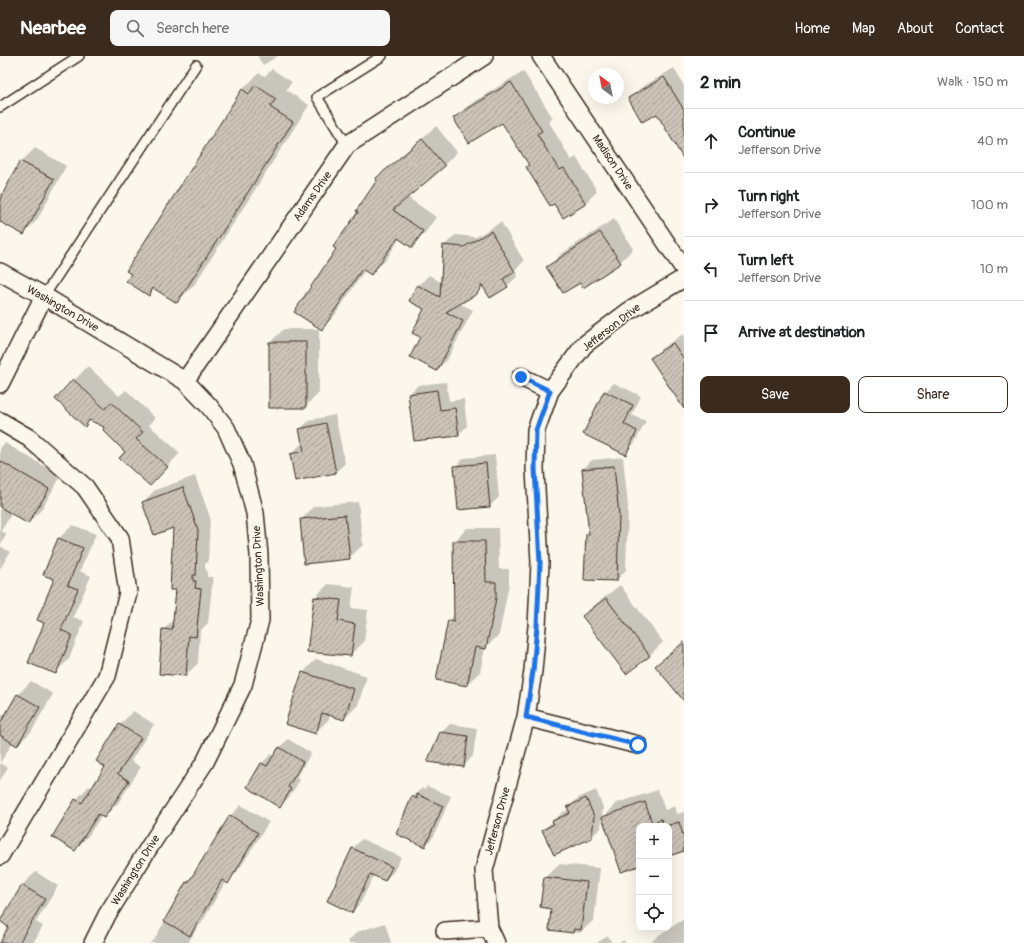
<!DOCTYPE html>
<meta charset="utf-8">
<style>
:root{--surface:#fff;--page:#f6f6f6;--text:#202124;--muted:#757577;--line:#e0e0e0;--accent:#3b2a1e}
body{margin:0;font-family:Pangolin,sans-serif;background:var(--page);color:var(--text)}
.controls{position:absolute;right:12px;bottom:12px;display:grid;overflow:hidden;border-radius:8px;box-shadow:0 4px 16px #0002}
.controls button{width:36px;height:36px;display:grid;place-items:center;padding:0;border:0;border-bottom:1px solid var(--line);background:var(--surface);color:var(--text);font:20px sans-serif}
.compass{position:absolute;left:588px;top:12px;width:36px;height:36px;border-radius:50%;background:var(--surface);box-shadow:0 4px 16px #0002;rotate:328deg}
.stop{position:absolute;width:12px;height:12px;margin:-9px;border:3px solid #1a73e8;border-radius:50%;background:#fff}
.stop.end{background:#1a73e8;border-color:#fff;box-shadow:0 1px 4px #0008}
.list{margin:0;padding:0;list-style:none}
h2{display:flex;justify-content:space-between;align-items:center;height:52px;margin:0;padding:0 16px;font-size:17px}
h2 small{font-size:13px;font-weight:400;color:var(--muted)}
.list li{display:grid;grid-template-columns:26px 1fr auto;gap:12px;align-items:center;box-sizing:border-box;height:64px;padding:0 16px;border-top:1px solid var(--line)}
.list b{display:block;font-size:15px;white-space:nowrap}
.list p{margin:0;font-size:13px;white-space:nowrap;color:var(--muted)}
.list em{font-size:13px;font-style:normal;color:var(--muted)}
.actions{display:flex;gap:8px;padding:12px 16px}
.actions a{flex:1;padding:9px 0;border:1px solid var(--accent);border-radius:8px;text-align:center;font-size:14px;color:var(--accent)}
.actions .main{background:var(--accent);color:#fff}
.icon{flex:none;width:22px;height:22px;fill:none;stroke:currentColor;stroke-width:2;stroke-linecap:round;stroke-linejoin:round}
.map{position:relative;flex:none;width:684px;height:887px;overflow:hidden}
header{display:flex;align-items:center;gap:24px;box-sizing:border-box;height:56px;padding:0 20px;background:var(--accent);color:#fff}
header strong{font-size:19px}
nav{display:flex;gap:22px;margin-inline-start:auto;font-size:14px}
.search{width:280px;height:36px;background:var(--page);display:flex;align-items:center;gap:10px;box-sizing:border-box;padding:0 14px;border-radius:8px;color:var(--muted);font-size:15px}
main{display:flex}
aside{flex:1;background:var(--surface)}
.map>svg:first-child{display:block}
</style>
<header>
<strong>Nearbee</strong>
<div class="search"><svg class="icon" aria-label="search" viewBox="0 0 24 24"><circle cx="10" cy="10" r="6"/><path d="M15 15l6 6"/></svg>Search here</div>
<nav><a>Home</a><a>Map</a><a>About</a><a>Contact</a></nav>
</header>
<main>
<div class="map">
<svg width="684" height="887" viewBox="0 0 684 887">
<defs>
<pattern id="building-hatch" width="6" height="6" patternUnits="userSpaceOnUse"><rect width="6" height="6" fill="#ccc4b9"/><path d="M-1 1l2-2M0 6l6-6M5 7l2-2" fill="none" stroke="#a79f96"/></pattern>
</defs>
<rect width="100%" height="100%" fill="#fbf7ec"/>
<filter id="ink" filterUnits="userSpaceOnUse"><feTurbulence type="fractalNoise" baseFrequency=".025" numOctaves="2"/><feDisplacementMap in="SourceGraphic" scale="8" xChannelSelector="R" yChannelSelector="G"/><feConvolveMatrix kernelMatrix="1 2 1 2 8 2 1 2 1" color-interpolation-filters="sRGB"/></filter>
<g filter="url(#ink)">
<!-- shadow -->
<path fill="#0003" d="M257,0H278L263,9Z
M674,12L684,30V91L657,56L630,42L639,33Z
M272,13L292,26L286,34L309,49L194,229L177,246L155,232L149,238L132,218L242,34L259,17L265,20Z
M523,15L553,62L549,66L571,104L576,101L597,135L586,147L563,161L502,65L455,62L466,51Z
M436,70L457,96L444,109L407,141L436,161L425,177L411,190L400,182L385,205L371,218L365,214L335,259L322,273L337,193L379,124L377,122L391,109Z
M35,92L66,110L37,164L24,178L0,165V145L21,106Z
M614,163L633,193L620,206L580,225L548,212L561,198Z
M501,166L524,205L515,214L518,220L507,230H484L477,237L459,247L473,254L447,304L436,314L422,281L425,253L410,245L418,230L429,219L442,227L444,190L455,179L476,181Z
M284,273H319V337L305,351L270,286Z
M683,278L684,280V351L652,302L661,293Z
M88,310L119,340L126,334L155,362L149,369L180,397L163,415L126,396L105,371L91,364L85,370L56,343Z
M446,326L449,345L464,343L467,370L458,379L409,338L418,329Z
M614,327L641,340L632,359L646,365L634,388L625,397L605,336Z
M335,359L345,407L336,416L291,398L300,389H304L300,373L310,364Z
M5,387L61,420L41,454L28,467L12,457L1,475L7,478L0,489V392Z
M495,399L499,441L490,450L455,411L464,402Z
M623,401L628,450L626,514L617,524L587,479L589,476L583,413L592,404Z
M195,420L210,461L208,506L205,508V513L207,514V521H213L208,567L200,575L198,607L186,619L163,574L174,563L177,533L174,471L143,446L155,434Z
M358,446L363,489L349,502L301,464L314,450Z
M73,469L96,478L80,515L91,520L73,561L84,565L69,603L55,617L45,567L55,523L44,518L59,482Z
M467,472H498L499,513H509V528L499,579L485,592L480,616L466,629L449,565L455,558L454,486Z
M0,490L10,496L0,513Z
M328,528L354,531L351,552L368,554L364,586L350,599L315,541Z
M620,529L663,586L649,600L584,560L597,547Z
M684,585V643L656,610Z
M316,603L367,620L358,649L344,663L330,658L329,663L315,677L303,617Z
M31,625L53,638L31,676L17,689L13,686L0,707L8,711L0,725V658L5,661L18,639Z
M133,655L154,668L131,705L141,711L118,747L104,761L102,759L88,780L75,793L76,744L89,730L93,732L107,711L120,669Z
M450,668L477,672L473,700L464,710L441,677Z
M288,683L311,697L296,722L300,724L289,741L280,750L248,731L262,707L271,698L274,700L279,692Z
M427,730L451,740L434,780L425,790L397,778L413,741L422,732L424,733Z
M596,734L603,751L601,772L591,781L543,774L563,756L570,753L569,751L578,742Z
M658,734L665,754L675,750L677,758L684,756V794L669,799V770H639V809L604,761L617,747Z
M241,749L269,766L238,815L227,826L226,825L201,868L197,872L188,887H150L154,884L187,826L195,818L230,760Z
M362,783L401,801L394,815L385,824L374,819L361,846L352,856L328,845L353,792Z
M559,808L600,812L594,864L580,877L550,873L553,852L545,821Z
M36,816L58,830L36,866L43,870L33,887H0L10,871L22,829Z
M684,863V887H650L659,879Z
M385,867L391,887H349L348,885L357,876Z
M608,880L612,887H596Z
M624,884L625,887H619Z"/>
<!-- building -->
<path fill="url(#building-hatch)" stroke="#3b2a1e" d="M664,21L684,54V104L657,58L642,66L628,42Z
M511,26L542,75L537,78L559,114L564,112L586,148L563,162L554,148L550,150L526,111L529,109L502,67L469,87L453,62Z
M255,29L276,43L270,51L293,66L177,247L153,232L149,240L126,225L131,218L126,215L242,33L249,38Z
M422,83L445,110L393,154L423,175L412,192L398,182L371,219L362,213L322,274L294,256L336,193L333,191L358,156L356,155L377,124L376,122Z
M20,105L54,123L24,179L0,166V143Z
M491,175L515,216L503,223L508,231L490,242L482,229L477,238L446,256L463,265L437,315L410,301L420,281L412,277L424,253L409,245L417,229L440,241L443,189L464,191Z
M600,176L621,207L583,232L580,227L563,237L546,211Z
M269,286H306V352H269Z
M673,287L684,303V353L650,302Z
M73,323L105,353L111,346L143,376L136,383L168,411L150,430L119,402L125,396L103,374L104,371L89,364L85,371L55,343Z
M437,334L440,354L455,352L459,380L414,385L408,338Z
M604,335L633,349L624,368L637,375L626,399L583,378Z
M326,367L336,417L295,425L290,398L304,395L299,373Z
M0,405L49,433L28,468L0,451Z
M486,407L490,451L458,454L454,410Z
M614,410L619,459L617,525L584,524L586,478H589L582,413Z
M183,431L198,474L196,519H193V525H196L195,532L201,533L196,581L189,580L186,620L159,618L162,573L172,574L176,534H170L173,472L154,479L142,446Z
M345,459L350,503L304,508L300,463Z
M58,482L83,492L68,529H67L78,533L61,574L72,579L56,618L28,607L44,567L37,564L54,523L43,519Z
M453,485H485L486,526H496V542L486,593L475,591L467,630L436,624L448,564L454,565Z
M314,541L341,544L338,565L355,568L351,600L307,596Z
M606,542L650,600L626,618L582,560Z
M684,586V645L655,610Z
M302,616L354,633L344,664L322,657L316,678L285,668Z
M17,638L40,651L17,690L0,679V668Z
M119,668L141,682L118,718L129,725L104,762L98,758L75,795L52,781L75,743L82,747L105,711L96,705Z
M440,676L468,680L464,711L427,706Z
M279,691L303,706L288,731L291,733L280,752L247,731L261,707L267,710Z
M417,738L443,750L425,791L396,778L412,740L417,743Z
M586,742L594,760L592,782L554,799L542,774L554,768L552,765L570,757L567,751Z
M645,746L652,767L661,763L664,770H639V810L621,816L602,761Z
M230,759L258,777L228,828L222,824L190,880L164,865L186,826L188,827Z
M679,766L684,782V795L669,800V770H666Z
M352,792L392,811L385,825L370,818L352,857L327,845Z
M544,821L587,826L581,874L574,873L573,877L549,874L551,853L540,851Z
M22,829L45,843L19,887H0L8,871L0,865Z"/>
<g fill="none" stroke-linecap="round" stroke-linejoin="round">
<defs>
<path id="service" d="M0,51L79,0
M347,89L317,41L382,0
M44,240L196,9"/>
<path id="minor" d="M541,0L684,213
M0,216L44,240L185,325L209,350L226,372L242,408L255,457L259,499L260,564L243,629L205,706L148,793L107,859L93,887
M521,321L550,335
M185,325L347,89L484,0
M0,328L44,240
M0,365L29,382L85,431L120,482L128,537L107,620L0,800
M526,661L638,689
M445,875L489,872
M496,887L489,872L484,814L526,661L533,615L537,570L540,507L535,413L536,374L550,335L584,289L629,255L684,222"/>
</defs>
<!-- service casing -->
<use href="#service" stroke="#3b2a1e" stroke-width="12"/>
<!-- minor casing -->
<use href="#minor" stroke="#3b2a1e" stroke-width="20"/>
<!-- service -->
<use href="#service" stroke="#fbf7ec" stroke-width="9"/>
<!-- minor -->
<use href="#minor" stroke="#fbf7ec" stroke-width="17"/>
</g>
</g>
<g fill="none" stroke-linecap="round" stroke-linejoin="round" filter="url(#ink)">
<!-- route -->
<path stroke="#1a73e8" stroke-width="5" d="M521,321L550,335L536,374L535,412L540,507L537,570L533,615L526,661L638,689"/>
</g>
<g text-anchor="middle" stroke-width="3" stroke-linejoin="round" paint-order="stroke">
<!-- street labels -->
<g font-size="11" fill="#3b2a1e" stroke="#fbf7ec">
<text transform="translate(613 106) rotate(56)" y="4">Madison Drive</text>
<text transform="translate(312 140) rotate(-55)" y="4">Adams Drive</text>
<text transform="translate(63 252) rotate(30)" y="4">Washington Drive</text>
<text transform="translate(611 271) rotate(-38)" y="4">Jefferson Drive</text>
<text transform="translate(258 510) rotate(-93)" y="4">Washington Drive</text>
<text transform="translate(497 765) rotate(-75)" y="4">Jefferson Drive</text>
<text transform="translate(135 814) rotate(-58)" y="4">Washington Drive</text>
</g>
</g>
</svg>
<div class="controls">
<button>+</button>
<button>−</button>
<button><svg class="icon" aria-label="locate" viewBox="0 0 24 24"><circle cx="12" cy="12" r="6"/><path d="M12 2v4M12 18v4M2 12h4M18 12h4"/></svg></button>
</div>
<svg class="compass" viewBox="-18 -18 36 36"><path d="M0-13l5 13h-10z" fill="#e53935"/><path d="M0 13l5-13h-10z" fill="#757577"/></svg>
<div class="stop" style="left:638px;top:689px"></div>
<div class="stop end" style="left:521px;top:321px"></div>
</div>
<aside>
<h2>2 min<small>Walk · 150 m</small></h2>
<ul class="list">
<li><svg class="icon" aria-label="ahead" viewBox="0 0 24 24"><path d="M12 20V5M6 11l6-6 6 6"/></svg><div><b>Continue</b><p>Jefferson Drive</p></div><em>40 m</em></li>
<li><svg class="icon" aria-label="right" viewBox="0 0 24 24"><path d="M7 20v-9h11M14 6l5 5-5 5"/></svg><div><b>Turn right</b><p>Jefferson Drive</p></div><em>100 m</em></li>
<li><svg class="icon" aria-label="left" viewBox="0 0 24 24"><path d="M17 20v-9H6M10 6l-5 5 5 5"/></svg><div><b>Turn left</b><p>Jefferson Drive</p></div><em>10 m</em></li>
<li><svg class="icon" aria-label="arrive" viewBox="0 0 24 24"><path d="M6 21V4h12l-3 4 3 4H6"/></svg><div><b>Arrive at destination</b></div></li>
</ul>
<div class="actions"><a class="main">Save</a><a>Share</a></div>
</aside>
</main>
